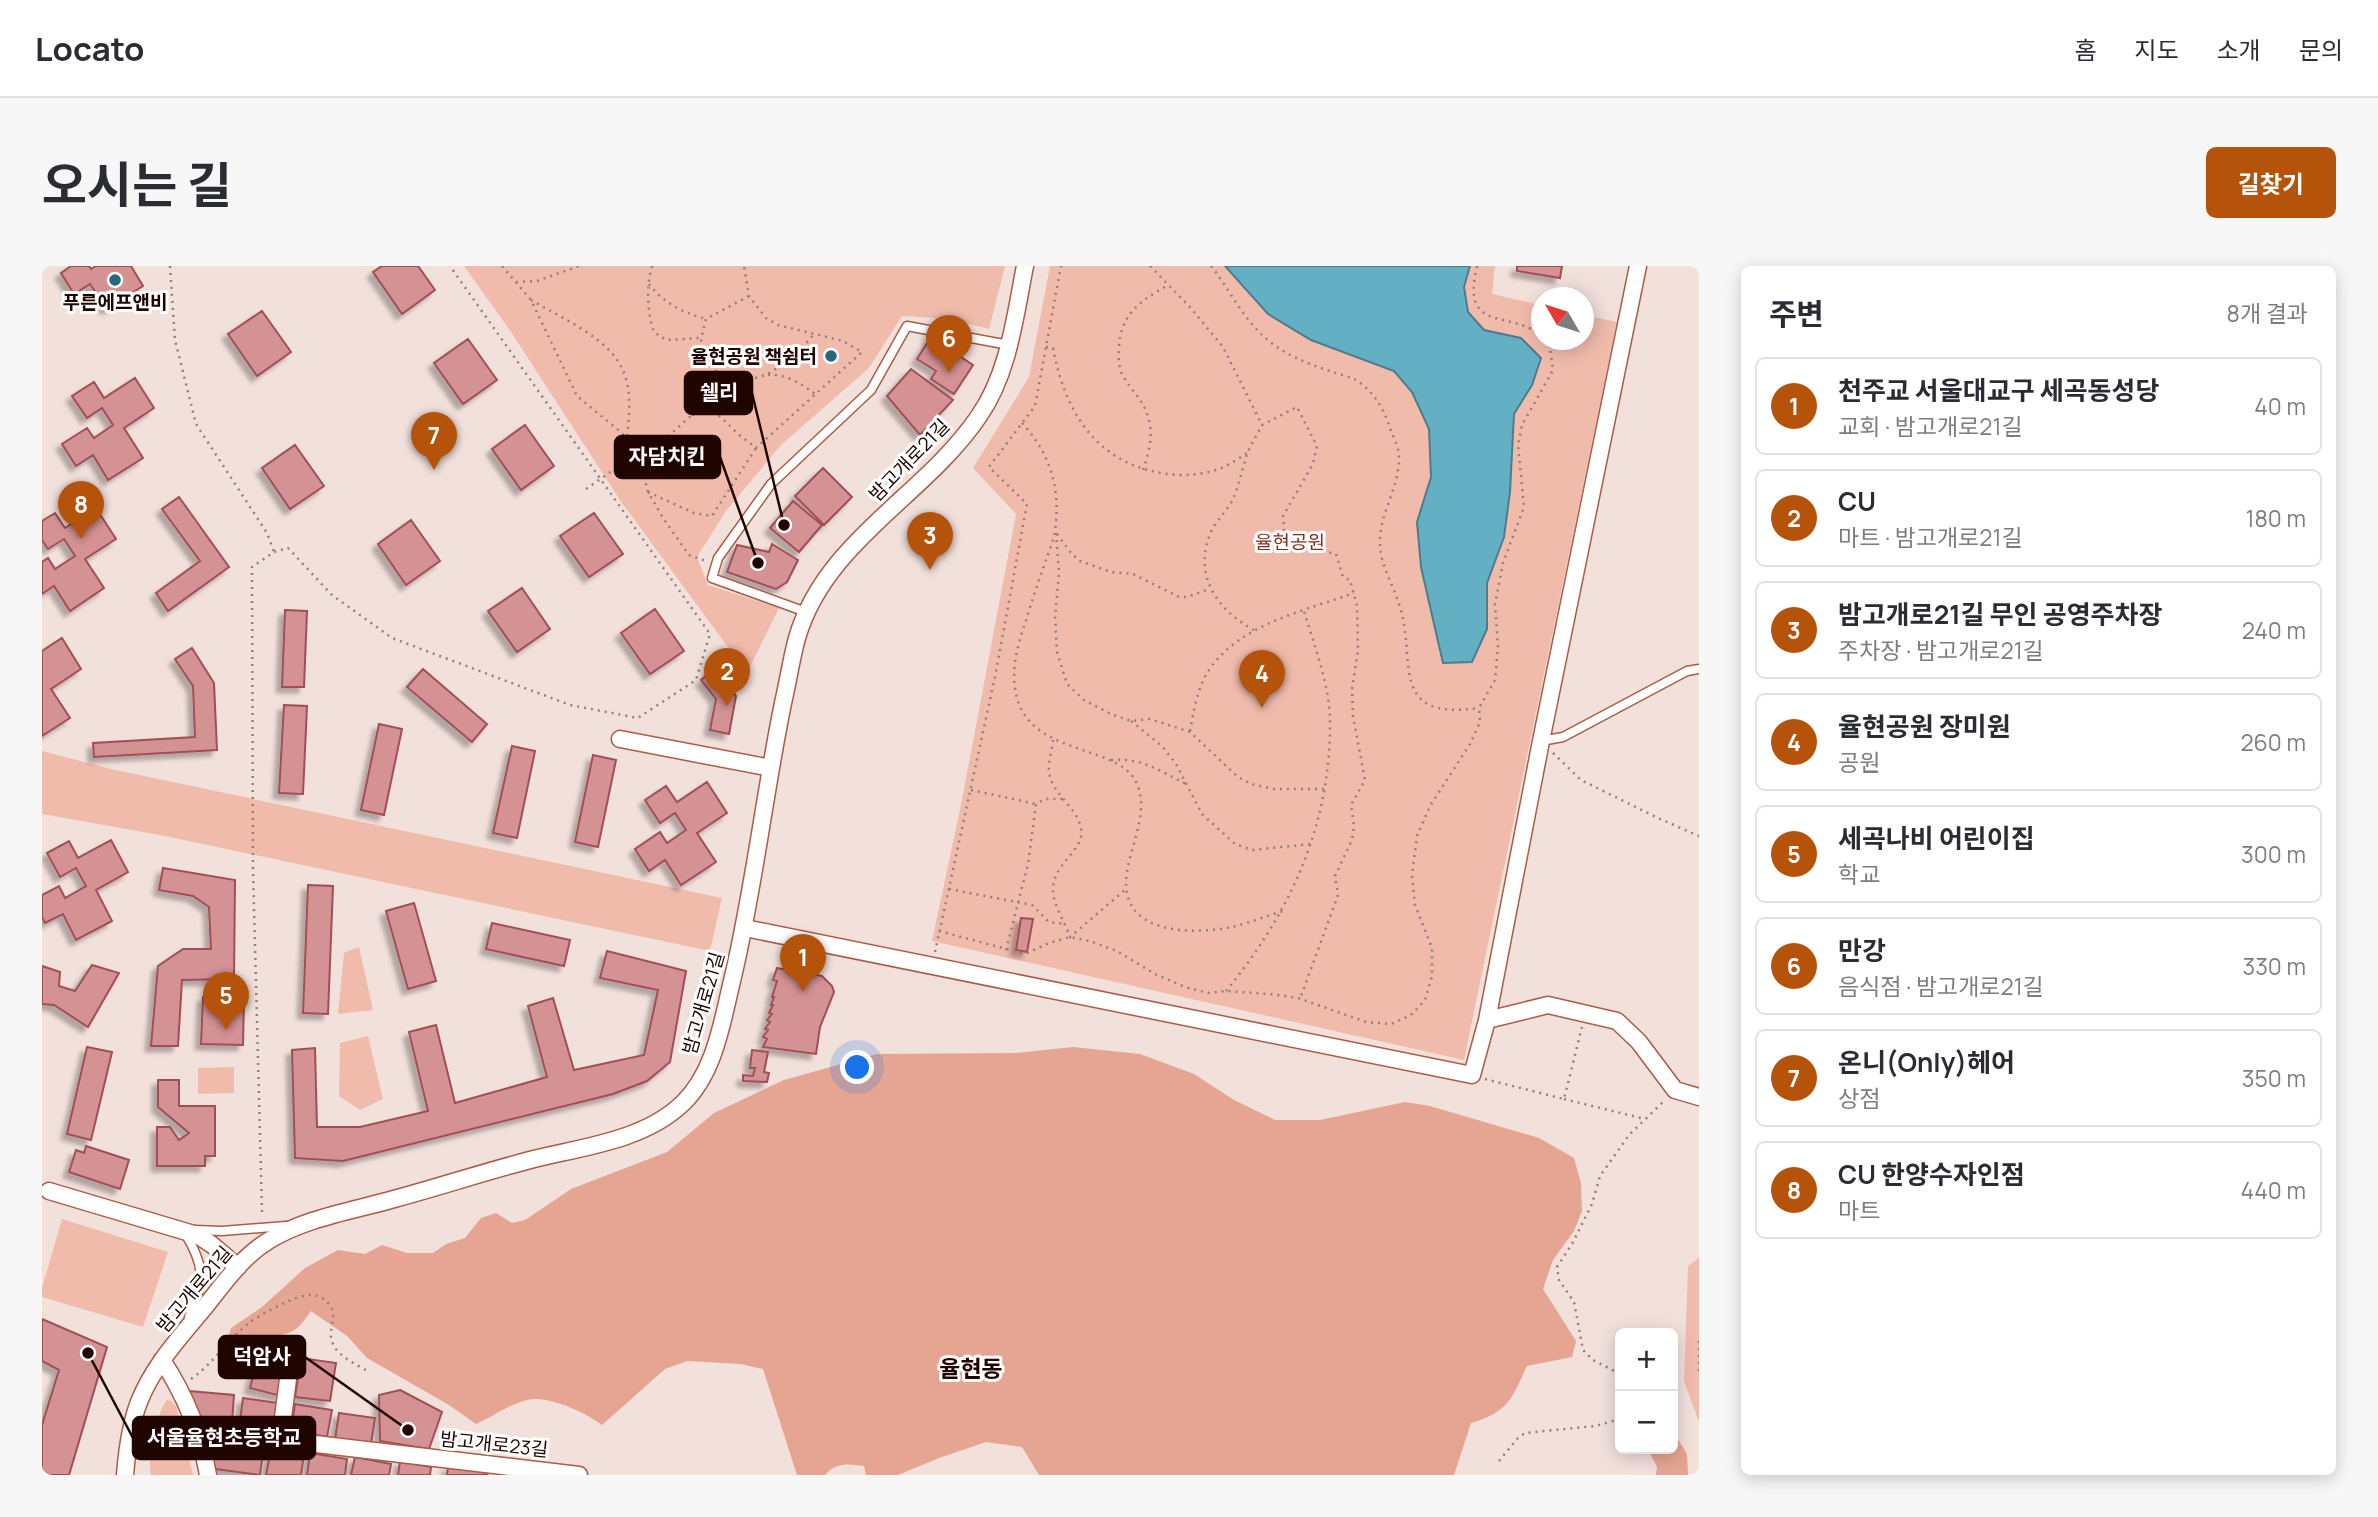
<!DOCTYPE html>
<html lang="ko">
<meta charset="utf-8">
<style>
:root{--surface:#fff;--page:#f7f7f7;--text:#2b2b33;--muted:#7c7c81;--line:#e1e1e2;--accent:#b45309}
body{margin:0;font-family:Manrope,"Noto Sans KR",sans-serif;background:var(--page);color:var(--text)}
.controls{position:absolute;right:21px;bottom:21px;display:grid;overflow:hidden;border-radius:10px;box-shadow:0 4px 18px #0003}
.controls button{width:63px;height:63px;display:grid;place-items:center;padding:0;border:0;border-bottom:2px solid var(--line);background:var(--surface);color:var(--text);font:35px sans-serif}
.compass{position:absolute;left:1489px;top:21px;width:63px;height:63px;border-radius:50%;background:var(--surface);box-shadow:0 4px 18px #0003;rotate:309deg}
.you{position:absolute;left:816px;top:802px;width:24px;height:24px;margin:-18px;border:5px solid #fff;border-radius:50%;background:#1a73e8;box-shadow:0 0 0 10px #1a73e833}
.badge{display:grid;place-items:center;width:46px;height:46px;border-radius:50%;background:var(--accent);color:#fff;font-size:23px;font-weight:700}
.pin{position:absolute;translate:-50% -58px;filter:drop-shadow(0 2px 4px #0008)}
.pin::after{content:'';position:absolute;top:37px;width:24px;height:21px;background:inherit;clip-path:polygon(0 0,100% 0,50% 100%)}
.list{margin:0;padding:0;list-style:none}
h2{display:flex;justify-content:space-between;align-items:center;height:91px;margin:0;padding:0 28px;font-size:30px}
h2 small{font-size:23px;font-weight:400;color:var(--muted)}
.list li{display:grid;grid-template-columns:46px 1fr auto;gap:21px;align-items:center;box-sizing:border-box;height:98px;margin:0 14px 14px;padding:0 14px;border:2px solid var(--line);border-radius:10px}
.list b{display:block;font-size:26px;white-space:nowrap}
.list p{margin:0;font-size:23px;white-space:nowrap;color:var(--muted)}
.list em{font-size:23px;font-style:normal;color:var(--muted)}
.map{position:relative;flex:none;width:1657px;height:1209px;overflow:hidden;border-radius:10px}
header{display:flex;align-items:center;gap:42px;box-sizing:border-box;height:98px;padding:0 35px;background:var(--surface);border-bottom:2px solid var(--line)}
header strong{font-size:33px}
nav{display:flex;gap:38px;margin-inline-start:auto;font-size:24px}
.intro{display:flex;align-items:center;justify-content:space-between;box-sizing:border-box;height:168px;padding:0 42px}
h1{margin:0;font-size:49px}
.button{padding:18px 32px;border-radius:10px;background:var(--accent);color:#fff;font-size:24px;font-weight:700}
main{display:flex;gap:42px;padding:0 42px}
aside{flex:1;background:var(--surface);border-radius:10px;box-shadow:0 4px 18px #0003}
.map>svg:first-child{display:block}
</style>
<header>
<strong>Locato</strong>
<nav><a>홈</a><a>지도</a><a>소개</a><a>문의</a></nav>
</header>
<div class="intro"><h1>오시는 길</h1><a class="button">길찾기</a></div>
<main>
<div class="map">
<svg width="1657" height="1209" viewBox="0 0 1657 1209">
<defs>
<filter id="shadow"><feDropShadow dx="-5.5" dy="5.5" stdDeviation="2" flood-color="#0004"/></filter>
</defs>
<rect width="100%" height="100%" fill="#f2e0db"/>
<!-- green -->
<path fill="#f1bbac" d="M422,0H963L947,63L908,53L860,50L827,102L739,179L684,245L655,291L666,319L737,342L705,407L580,237L469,66Z
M1008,0H1453L1450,28L1499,39L1500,74H1542V49L1575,56L1422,794L890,675L919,539L974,248L931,202L987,111Z
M0,485L69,503L680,632L668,685L118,569L0,548Z
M317,681L331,744L296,748L302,687Z
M326,770L341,833L318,844L297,830L298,777Z
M192,801V827L156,828V802Z
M20,953L126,986L101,1061L0,1031V1022Z
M1657,992V1156L1642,1115L1646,1000Z
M125,1134L129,1135L134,1140L151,1209H109C105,1192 114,1148 125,1134Z"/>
<!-- forest -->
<path fill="#e5a592" d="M1031,781L1098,788L1152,808L1192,834L1233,854H1278L1363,836L1388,840L1497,872L1532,892L1539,917L1540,945L1532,965L1511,994L1501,1023L1534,1075L1530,1091L1485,1100C1469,1134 1467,1145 1429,1157L1412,1209H997L980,1181L944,1176L897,1192L856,1209H824L822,1200C807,1198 794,1196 783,1209H755L721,1103L698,1098L645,1095L623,1103L560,1159C544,1147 512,1132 492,1133C473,1134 451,1151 434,1158L407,1139L325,1092L305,1070L269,1045C255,1065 250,1069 226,1070L201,1107L178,1100L189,1062L220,1041L263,1002L296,984L323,988L340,979L365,987H391L404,978L423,972L439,952L454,947L470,957L483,954L529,923L625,886L672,847L742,814L835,788L973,787Z
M1631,1165L1645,1188L1646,1209H1614L1615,1201L1606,1183H1631Z"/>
<!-- water -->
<path fill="#63b0c4" stroke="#4f7c89" stroke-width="2" d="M1183,0H1428L1422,21L1426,46L1442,64L1479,72L1499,92L1490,119L1472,148L1468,226L1462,271L1445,317V363L1430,396L1401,397L1379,301L1375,256L1389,211L1387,163L1370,126L1352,105L1269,74L1226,48Z"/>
<!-- building -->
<path fill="#d59295" stroke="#a14f56" stroke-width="2" filter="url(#shadow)" d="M29,0H47L49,3L54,0H89L101,20L65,43L48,18L32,28L19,7Z
M340,0H376L393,24L360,48L331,6Z
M1475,0H1520L1518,12L1475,5Z
M220,45L249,86L215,110L186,68Z
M889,71L931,99L912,128L889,113L894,105L875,93Z
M426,73L455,114L421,138L392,97Z
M869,103L911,134L878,169L845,130Z
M93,112L112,142L82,162L101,192L66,214L51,189L34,200L20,178L45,162L52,172L71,159L60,142L45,152L30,130L52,116L62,132Z
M483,159L512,200L479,224L450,183Z
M253,179L282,220L248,243L220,202Z
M781,202L810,231L782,259L753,230Z
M137,231L187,301L126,345L114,327L158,295L120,243Z
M751,235L780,259L757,286L728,262Z
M54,242L74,273L43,293L62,322L28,345L12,320L0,328V296L6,292L13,303L33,290L22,273L6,283L0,274V255L13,247L23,262Z
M552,247L581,288L547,311L518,270Z
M369,254L398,295L364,319L336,278Z
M730,278L756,294L745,316L734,323L685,306L695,279L727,286Z
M480,322L508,363L475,386L446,345Z
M613,343L642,385L608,408L579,367Z
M243,344L265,345L262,421H240Z
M20,372L39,403L9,423L28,452L0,470V385Z
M150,382L172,417L175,484L52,491L51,477L153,471L151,420L133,393Z
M674,402L694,430L687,468L668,464L674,433L659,414Z
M381,403L445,458L430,476L365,421Z
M242,439L265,440L261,528L237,527Z
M337,458L360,463L342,549L319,544Z
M470,480L493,485L475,572L451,567Z
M551,489L574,494L556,581L533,576Z
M665,516L685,547L655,567L674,596L639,619L623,594L607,605L593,583L618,566L625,577L644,564L633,547L618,557L603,534L624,520L635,536Z
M69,574L86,606L54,624L70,655L34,674L21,648L3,657L0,651V629L17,620L23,632L44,620L34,602L18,611L5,587L27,575L36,592Z
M121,602L193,614L192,713L140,714L136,780H109L116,700L141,683H169L167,641L151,630L117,624Z
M266,619L291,620L286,748L261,747Z
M372,637L394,715L366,723L344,645Z
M979,652L991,653L985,686L974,684Z
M450,657L528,674L522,700L444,683Z
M565,685L644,705L628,796L605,815L571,828L301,895L253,892L250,784L273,782L275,861H318L386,845L367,766L394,759L413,837L505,811L486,740L511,732L532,804L602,789L616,724L558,712Z
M50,699L77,707L46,761L12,739L0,738V700L18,706L17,720L33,725Z
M735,702L780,710L790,720L792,726L778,761L774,788L721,781L725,773L721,771L726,764L723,763L728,756L725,754L730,748L727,747L731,739H729L732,731H730L735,715L731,714Z
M161,731L202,732L201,779L159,778Z
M45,781L70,786L49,874L25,868Z
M710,784L726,786L722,806L727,807L725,816L701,815V809L711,810L713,802H708Z
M116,814H137V840H173V890H163V900H115V861H128L137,874L147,867L116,841Z
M44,880L87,894L78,923L27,906L34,884L42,887Z
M0,1053L65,1081L27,1209H0V1159L17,1104L0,1095Z
M220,1077L251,1085L239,1130L208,1122Z
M259,1092L294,1097L288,1135L253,1131Z
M358,1124L400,1146L387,1183L338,1175L337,1129Z
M147,1125L192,1129L190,1157L156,1155Z
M201,1132L236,1137L232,1166L197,1162Z
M253,1138L290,1144L285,1171L249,1164Z
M297,1147L333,1152L329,1178L293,1173Z
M164,1173L222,1180L218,1209L173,1203Z
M229,1183L262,1188L259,1209H224Z
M268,1187L305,1193L303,1209H265Z
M313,1191L349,1198L347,1209H309Z
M358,1195L389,1201L388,1209H356Z
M406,1200L446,1207L445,1209H405Z"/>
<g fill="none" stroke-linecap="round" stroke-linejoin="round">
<defs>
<path id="service" d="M764,346L670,312L676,292L729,218L829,124L865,60L967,79
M1499,475L1521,471L1645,405L1657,403
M152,964L180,965L244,960
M144,969C164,1002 162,1016 147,1051"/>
<path id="minor" d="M578,473L729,502
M703,662L1430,809L1445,754L1499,475L1596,0
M1445,754L1506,739L1575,755L1597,776L1633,824L1657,831
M7,925L155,969L169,978L196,1001
M120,1094C143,1129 159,1168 166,1209
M154,1164L537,1209
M238,1174L248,1098
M83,1209C85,1184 88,1159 97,1136C111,1100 139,1070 163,1041C182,1017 200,991 226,975C263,952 310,945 352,933C397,921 442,906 488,894C539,881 602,875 641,837C673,806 680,756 690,715C712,623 722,530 741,437C746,416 749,394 755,372C783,275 883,230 937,150C967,107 973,50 983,0"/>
</defs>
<!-- service casing -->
<use href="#service" stroke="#aa5c46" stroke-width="11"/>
<!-- minor casing -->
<use href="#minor" stroke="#aa5c46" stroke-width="19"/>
<!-- path -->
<path stroke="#957e7a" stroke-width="2.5" stroke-dasharray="2 5" stroke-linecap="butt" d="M128,0L133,74L154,158L225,267L232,286
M460,0L489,34L535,130L580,167L598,193L606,226L621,252L647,289L664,295
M610,0C604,21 605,46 612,66L624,74L658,72
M1108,0L1147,40L1181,81L1220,159L1255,141L1275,180L1271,198L1241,250L1244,282L1261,281L1294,288L1301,311L1308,314L1315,340L1316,385L1310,423L1311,450L1323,514L1309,539L1312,560L1310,574L1293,610L1296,629L1258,733
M1169,0C1189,25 1201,54 1227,75C1245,90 1267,98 1288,105C1296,108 1306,110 1314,114C1332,125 1343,145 1349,165C1352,173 1357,182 1357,190C1358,219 1339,245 1338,273C1337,298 1350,315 1357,338C1376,393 1344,455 1436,442
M1435,0C1418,70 1470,42 1500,71
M474,16L495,15L537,0
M607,18C621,37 642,47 664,53
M707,30L664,53C662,62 659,70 659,80C662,110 698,119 723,109C735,104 744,94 754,86C761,80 768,75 772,67
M489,34C519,52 570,73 582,107C590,127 587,150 585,172
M1004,81L1011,82C1022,142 1051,193 1114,206C1135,211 1161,210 1182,201C1190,197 1198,192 1205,187
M673,106L674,129L681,134L678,148
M726,109C742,107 760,118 773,128
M650,149C673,140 677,150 692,164C699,171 707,176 714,182L820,86L801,75L736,59L724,52L707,30L702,0
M980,157C1008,187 1019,223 1013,264C1012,274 1007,285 1004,294C997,314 990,334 984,355C975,380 968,406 975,432C991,491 1079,478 1095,518C1107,545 1089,579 1085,606C1075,669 1148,669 1190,661C1207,657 1224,650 1241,645
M1101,204C1107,186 1112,170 1106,151C1102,135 1089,124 1081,110C1077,103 1076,92 1077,83C1078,48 1098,35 1126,19
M544,223L609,178L623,173L650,149L645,132
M606,226L652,247L670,250L714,182
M1014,267L1017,306L1013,353L1015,386L1025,418L1042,434L1069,448L1089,455L1108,453L1148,466L1196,511L1209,518L1232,523H1283
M1015,268L1029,287L1038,295L1069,306L1091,308L1137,331H1145L1167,323
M1212,364C1176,345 1150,309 1169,266C1174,255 1184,246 1190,235C1197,220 1200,204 1205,188C1209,178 1215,169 1220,159
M1089,455L1120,480L1134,498L1160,548L1193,578L1210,584L1269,578
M1148,465C1152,445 1155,422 1167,404C1198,358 1262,345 1312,327
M1011,474C1010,484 1006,496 1007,506C1010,529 1035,540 1039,563C1043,585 1010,597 1011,625C1012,641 1023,656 1028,671L1084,623
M1511,487L1539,514L1618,553L1657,570
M1069,494C1101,492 1116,504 1144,518
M929,524L994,538
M907,623L990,639L1007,656L1024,658
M897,665L983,688L1007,677L1028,671L1048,675L1075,685L1113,708L1143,721L1166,727L1184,725L1228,728L1256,732L1324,756L1349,758L1369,749L1383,734L1390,710V682L1373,639L1370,609L1375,570L1388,540L1428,478L1438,456L1437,442L1453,414L1456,381L1453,338L1461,297L1482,241L1476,179L1480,159L1511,104L1508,81L1502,74
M964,684L986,598L994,538L1003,533H1021
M893,686L953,411L985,238L947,201L993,140L1019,0
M1184,725C1248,647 1289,559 1288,455C1288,420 1272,379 1262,345
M1443,813L1522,833L1540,761
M1522,833L1603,853
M220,946L211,603L210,301L232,286L246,282L290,329L350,372L528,439L596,452L654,414L668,368L408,0
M1657,1075V1107
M1578,1108L1551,1094L1541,1084L1532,1036L1517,1014L1515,1001L1530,978L1550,938L1558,910L1587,869L1623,834
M149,1113C171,1098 185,1074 207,1057C219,1048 255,1028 270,1029C277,1029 284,1034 288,1039C295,1050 288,1060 289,1071C291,1089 314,1098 327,1106
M1457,1195L1476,1172L1483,1167L1553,1160L1578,1153"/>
<!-- service -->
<use href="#service" stroke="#fff" stroke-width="8"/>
<!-- minor -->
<use href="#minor" stroke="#fff" stroke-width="16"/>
</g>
<!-- markers -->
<g fill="#246979" stroke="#fff" stroke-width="2.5">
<circle cx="73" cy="14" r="7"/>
<circle cx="789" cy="90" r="7"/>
</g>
<g text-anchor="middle" stroke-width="6" stroke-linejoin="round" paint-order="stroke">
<!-- poi labels -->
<g font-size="19" font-weight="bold" fill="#200400" stroke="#fff">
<text x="73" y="43">푸른에프앤비</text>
<text x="775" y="97" text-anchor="end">율현공원 책쉼터</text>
</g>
<!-- street labels -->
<g font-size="19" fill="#200400" stroke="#fff">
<text transform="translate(867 194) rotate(-46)" y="7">밤고개로21길</text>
<text transform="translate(661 737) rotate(-74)" y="7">밤고개로21길</text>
<text transform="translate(152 1023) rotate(-50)" y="7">밤고개로21길</text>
<text transform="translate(452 1178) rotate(6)" y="7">밤고개로23길</text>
</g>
<!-- park labels -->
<g font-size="19" fill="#7d311b" stroke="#fff">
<text x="1248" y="283">율현공원</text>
</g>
<!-- quarter labels -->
<g font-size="23" font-weight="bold" fill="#200400" stroke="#fff">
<text x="929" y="1111">율현동</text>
</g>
</g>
<!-- callouts -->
<path fill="none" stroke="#200400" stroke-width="2.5" d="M742 259L710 127M716 297L678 191M366 1164L263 1091M46 1087L91 1172"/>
<g fill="#200400" stroke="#fff" stroke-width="2.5">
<circle cx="742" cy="259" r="7"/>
<circle cx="716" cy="297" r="7"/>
<circle cx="366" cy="1164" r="7"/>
<circle cx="46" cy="1087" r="7"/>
</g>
<g fill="#200400" stroke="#200400" stroke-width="2.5">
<rect x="643" y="106" width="67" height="42" rx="7"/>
<rect x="573" y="170" width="105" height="42" rx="7"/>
<rect x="177" y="1070" width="86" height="42" rx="7"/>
<rect x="91" y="1151" width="182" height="42" rx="7"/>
</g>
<g font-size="21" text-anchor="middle" font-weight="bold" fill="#fff">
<text x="677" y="134">쉘리</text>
<text x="625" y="198">자담치킨</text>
<text x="220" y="1098">덕암사</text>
<text x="182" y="1179">서울율현초등학교</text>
</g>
</svg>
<div class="controls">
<button>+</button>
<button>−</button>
</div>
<svg class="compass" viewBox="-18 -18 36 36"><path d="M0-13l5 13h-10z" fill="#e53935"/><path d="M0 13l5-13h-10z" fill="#7c7c81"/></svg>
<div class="you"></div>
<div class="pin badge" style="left:761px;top:726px">1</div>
<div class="pin badge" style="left:685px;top:440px">2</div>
<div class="pin badge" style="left:888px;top:304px">3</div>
<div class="pin badge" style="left:1220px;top:442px">4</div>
<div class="pin badge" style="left:184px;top:764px">5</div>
<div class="pin badge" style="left:907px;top:107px">6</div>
<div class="pin badge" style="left:392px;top:204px">7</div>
<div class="pin badge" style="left:39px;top:273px">8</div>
</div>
<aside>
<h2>주변<small>8개 결과</small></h2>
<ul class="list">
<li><span class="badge">1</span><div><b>천주교 서울대교구 세곡동성당</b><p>교회 · 밤고개로21길</p></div><em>40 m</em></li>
<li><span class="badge">2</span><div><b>CU</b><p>마트 · 밤고개로21길</p></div><em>180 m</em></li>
<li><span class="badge">3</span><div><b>밤고개로21길 무인 공영주차장</b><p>주차장 · 밤고개로21길</p></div><em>240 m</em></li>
<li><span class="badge">4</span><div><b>율현공원 장미원</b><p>공원</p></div><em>260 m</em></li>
<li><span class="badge">5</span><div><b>세곡나비 어린이집</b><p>학교</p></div><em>300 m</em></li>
<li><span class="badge">6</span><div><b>만강</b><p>음식점 · 밤고개로21길</p></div><em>330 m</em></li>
<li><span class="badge">7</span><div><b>온니(Only)헤어</b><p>상점</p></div><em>350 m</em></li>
<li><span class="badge">8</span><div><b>CU 한양수자인점</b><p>마트</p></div><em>440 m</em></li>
</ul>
</aside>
</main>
